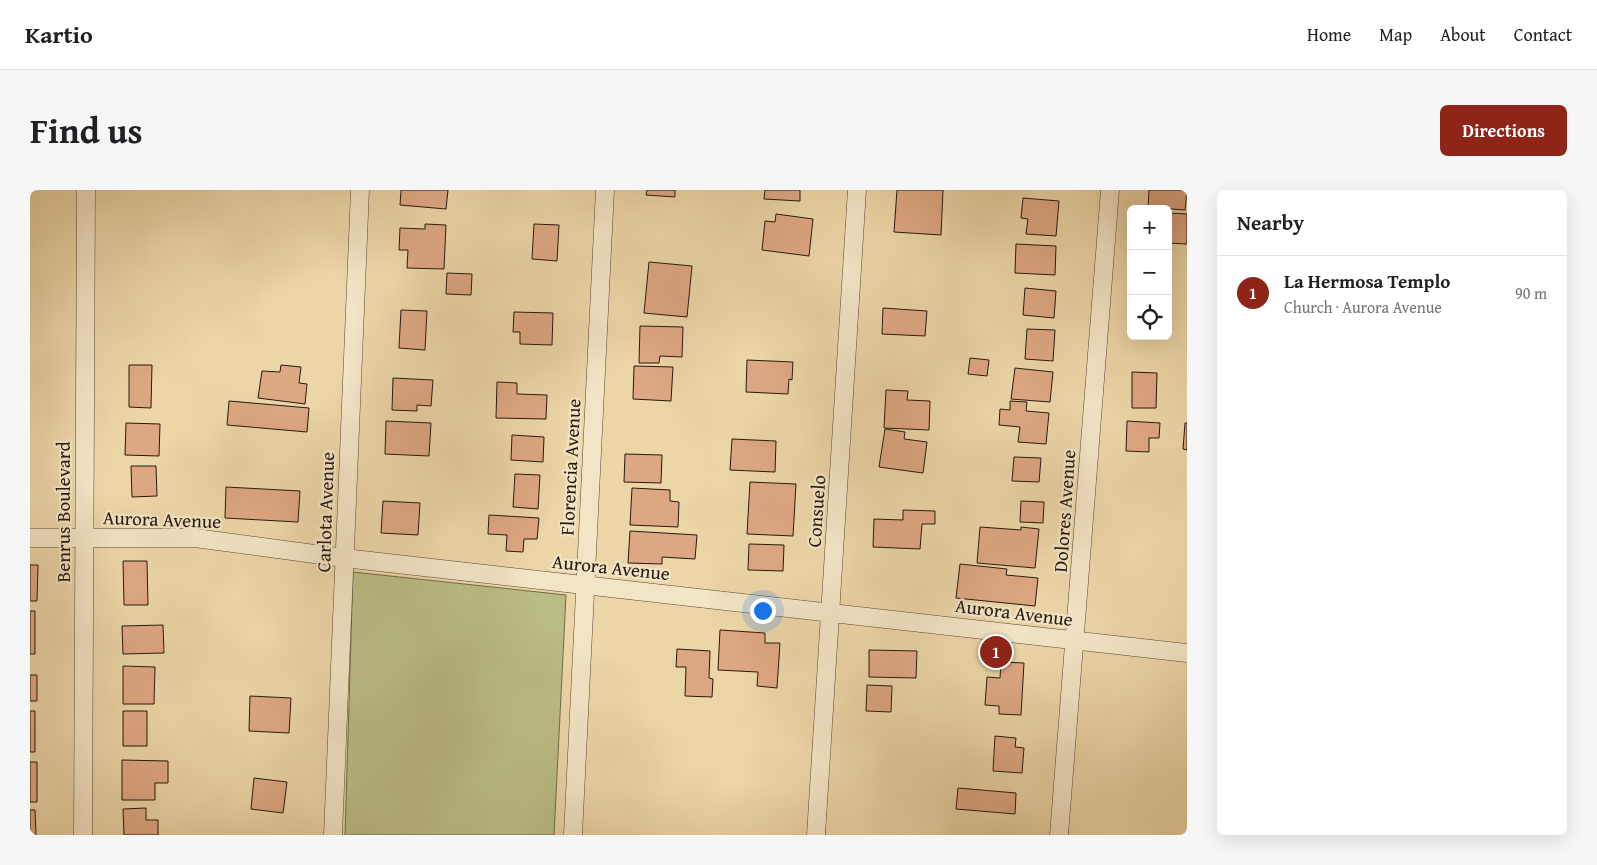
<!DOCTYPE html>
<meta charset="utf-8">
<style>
:root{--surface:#fff;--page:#f6f6f6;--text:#202124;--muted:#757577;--line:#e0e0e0;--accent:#8f2418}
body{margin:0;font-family:"Gentium Book Plus",serif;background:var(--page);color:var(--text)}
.controls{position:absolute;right:15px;top:15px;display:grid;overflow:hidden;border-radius:8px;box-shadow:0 5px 20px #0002}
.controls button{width:45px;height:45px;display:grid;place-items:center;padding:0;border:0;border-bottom:1px solid var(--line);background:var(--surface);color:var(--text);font:25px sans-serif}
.you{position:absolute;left:732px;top:420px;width:18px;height:18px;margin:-12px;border:4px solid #fff;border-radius:50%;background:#1a73e8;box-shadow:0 0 0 8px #1a73e833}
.badge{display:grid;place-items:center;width:32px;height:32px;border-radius:50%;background:var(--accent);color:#fff;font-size:16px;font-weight:700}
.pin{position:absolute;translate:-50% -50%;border:2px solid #fff;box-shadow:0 1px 5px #0006}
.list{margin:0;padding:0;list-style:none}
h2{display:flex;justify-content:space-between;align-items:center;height:65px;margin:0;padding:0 20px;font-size:21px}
h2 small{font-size:16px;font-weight:400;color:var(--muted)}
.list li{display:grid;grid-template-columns:32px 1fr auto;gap:15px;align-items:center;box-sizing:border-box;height:75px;padding:0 20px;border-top:1px solid var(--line)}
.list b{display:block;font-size:19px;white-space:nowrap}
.list p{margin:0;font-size:16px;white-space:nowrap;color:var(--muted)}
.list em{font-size:16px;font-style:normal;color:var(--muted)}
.icon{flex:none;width:28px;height:28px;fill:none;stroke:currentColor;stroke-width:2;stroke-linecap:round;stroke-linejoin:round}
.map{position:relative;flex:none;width:1157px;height:645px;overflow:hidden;border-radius:8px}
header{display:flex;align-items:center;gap:30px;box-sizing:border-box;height:70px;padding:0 25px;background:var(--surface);border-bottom:1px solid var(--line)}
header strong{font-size:24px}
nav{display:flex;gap:28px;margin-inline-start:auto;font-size:18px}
.intro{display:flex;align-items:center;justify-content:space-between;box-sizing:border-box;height:120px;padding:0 30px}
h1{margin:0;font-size:35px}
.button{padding:12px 22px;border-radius:8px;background:var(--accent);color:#fff;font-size:18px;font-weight:700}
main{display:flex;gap:30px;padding:0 30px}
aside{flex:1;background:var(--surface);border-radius:8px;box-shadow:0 5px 20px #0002}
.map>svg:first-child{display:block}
</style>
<header>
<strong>Kartio</strong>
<nav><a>Home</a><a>Map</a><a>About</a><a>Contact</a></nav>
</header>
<div class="intro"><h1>Find us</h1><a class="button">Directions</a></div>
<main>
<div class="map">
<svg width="1157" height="645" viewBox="0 0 1157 645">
<rect width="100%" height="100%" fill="#ecd5a7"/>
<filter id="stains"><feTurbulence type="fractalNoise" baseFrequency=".004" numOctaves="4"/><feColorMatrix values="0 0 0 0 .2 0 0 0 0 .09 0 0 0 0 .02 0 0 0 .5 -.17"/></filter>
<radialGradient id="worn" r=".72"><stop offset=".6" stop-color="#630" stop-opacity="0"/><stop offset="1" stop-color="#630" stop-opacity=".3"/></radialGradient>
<!-- green -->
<path fill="#babc85" stroke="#706a4a" d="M323,382L536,405L524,645H315Z"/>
<!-- building -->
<path fill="#dea783" stroke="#27190f" d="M371,0H418L416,19L370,15Z
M617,0H645V7L616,5Z
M735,0H770V11L734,9Z
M867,0H913L911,45L864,42Z
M1119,0H1157L1155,20L1118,17Z
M993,8L1029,11L1026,46L996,44L998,29L991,28Z
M1138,23L1157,24V54L1138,53Z
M746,24L783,29L779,66L732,60L735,31L745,32Z
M395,34L416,35L414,79L377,78L378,60H369L370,38L395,39Z
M504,34L529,35L527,71L502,69Z
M986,54L1026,56L1025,85L985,83Z
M619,72L662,76L657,127L614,123Z
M417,83L442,84L441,105L416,104Z
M995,98L1026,101L1024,128L993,125Z
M853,118L897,121L895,146L852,144Z
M371,120L397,121L395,160L369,158Z
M484,122L523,123L522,155L490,154V142H483Z
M610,136L653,137L652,167L630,166L629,173H609Z
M997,139L1025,140L1023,171L995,169Z
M940,168L959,170L957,186L938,184Z
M717,170L763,172L762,190L759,189L758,204L716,202Z
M99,175H122L121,218L99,217Z
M251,175L271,177L269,193L277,194L275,214L228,208L232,181L250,182Z
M604,176L643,177L641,211L603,209Z
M985,178L1023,182L1020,212L981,209Z
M1102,182L1127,183L1126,218H1102Z
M363,188L403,190L401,216L387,215V221L362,220Z
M467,192L487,193V204L517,205L516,229L466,228Z
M856,200L878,201L877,210L900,211L899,240L854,238Z
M199,211L279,218L277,242L197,235Z
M980,211L997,212L996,221L1019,223L1016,254L988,252L990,237L969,235L970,219L980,220Z
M356,231L401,233L399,266L355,264Z
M1097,231L1130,233L1129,248H1119V262L1096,261Z
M96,233L130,234L129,266L95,265Z
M1155,233H1157V260L1153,259Z
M855,239L875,242L874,249L897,252L893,283L849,277Z
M482,245L514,247L513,272L481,270Z
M702,249L746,251L745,282L700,280Z
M595,264L632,265L631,293L594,292Z
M984,267L1011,268L1009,292L982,291Z
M101,276H126L127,306L102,307Z
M485,284L510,285L508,319L483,317Z
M720,292L766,294L763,346L717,344Z
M196,297L270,301L268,332L195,328Z
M602,298L640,300V311L649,312L648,337L600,335Z
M353,311L390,313L388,345L351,343Z
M991,311L1014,312L1013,333L990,332Z
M873,320L905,321V334H892L890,359L843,357L844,329L873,330Z
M459,325L509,328L507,349H494L493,362L476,361L477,345L458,344Z
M950,337L991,340V337L1009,339L1005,378L947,373Z
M600,341L667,345L665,369L632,367V374L598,373Z
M719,354L754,355L753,381L718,380Z
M93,371H117L118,415H94Z
M930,374L977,379L976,385L1008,388L1005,416L926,408Z
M0,375H8L7,411H0Z
M0,421H5V464H0Z
M133,435L134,463L93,464L92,436Z
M690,440L735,443V453H750L747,498L727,496L728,482L688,480Z
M647,459L680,461L679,488L683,489L682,507L655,506L656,477H646Z
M839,460L887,461L886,488L839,487Z
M971,472L994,473L991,525L969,524V516L955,515L957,487L970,488Z
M93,476L125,477L124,514H93Z
M0,485H7V511H0Z
M837,495L862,496L861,522L836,521Z
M220,506L261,508L259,543L219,541Z
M0,521H5V562H0Z
M93,521H117V556H93Z
M965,546L986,548L985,557L994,558L992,583L963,581Z
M92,570L138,571V593H125V610H92Z
M0,572H7V612H0Z
M224,588L257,592L253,623L221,619Z
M928,598L986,603L985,624L926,619Z
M116,618V630H128V645H94L93,619Z
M0,620H5L6,645H0Z"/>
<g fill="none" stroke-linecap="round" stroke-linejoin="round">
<defs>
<path id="minor" d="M0,348H165L314,368L1157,463
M53,645L56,0
M303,645L330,0
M543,645L575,0
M786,645L827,0
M1029,645L1080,0"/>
</defs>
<!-- minor casing -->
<use href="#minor" stroke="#584835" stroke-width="19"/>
<!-- minor -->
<use href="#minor" stroke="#f3e4c6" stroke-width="18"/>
</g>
<g text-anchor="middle" stroke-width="4.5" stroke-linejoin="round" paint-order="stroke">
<!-- street labels -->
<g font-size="19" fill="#27190f" stroke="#f3e4c6">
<text transform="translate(540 277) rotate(-87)" y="7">Florencia Avenue</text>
<text transform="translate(786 321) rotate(-86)" y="7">Consuelo</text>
<text transform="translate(1034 321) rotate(-86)" y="7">Dolores Avenue</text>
<text transform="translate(33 322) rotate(-90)" y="7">Benrus Boulevard</text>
<text transform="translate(295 322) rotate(-88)" y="7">Carlota Avenue</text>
<text transform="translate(132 329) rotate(2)" y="7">Aurora Avenue</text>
<text transform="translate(581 377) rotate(6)" y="7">Aurora Avenue</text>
<text transform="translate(984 422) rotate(7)" y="7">Aurora Avenue</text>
</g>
</g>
<rect width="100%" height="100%" filter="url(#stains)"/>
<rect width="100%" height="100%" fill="url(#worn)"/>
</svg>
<div class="controls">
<button>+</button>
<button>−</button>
<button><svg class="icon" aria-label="locate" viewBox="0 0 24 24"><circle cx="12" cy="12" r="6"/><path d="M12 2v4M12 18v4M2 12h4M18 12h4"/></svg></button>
</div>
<div class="you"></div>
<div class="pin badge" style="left:966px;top:462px">1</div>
</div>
<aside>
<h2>Nearby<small></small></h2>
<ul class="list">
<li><span class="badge">1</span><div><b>La Hermosa Templo</b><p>Church · Aurora Avenue</p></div><em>90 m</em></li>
</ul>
</aside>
</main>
